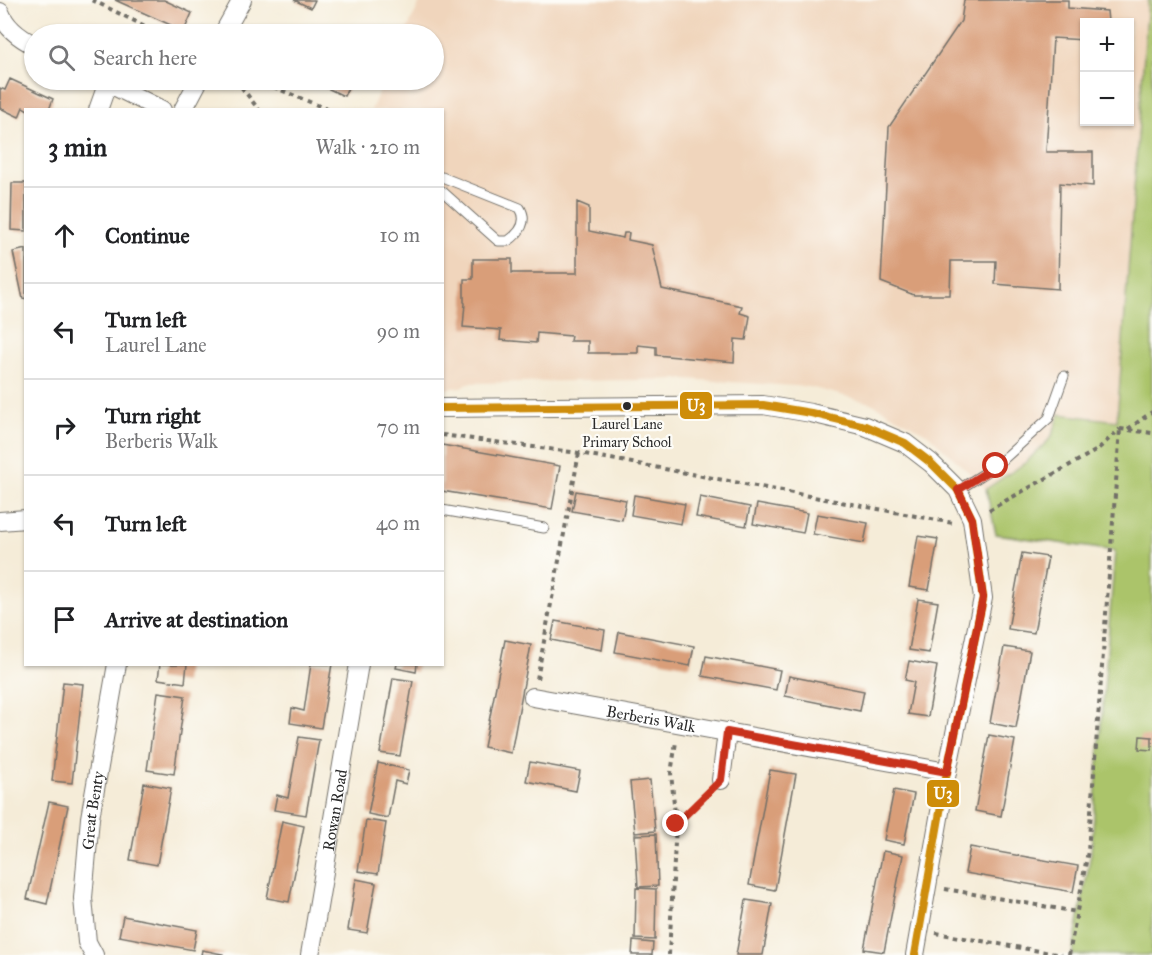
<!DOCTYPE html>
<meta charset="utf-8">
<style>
:root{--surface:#fff;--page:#f2f2f2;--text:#202124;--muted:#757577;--line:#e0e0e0}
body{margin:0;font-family:"IM FELL Great Primer",serif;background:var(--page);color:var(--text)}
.controls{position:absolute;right:18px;top:18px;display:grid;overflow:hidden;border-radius:0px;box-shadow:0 2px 4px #0004}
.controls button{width:54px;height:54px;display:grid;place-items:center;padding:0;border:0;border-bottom:2px solid var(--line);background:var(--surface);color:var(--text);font:30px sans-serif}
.stop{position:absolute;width:18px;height:18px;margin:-14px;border:4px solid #c8321e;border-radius:50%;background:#fff}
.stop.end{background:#c8321e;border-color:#fff;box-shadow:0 2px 6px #0008}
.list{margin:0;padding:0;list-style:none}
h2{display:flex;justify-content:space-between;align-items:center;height:78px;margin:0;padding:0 24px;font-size:26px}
h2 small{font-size:20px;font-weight:400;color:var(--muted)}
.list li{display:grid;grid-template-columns:39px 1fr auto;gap:18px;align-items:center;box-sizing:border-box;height:96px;padding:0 24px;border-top:2px solid var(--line)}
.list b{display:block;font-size:22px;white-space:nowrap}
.list p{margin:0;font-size:20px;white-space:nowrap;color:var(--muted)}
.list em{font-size:20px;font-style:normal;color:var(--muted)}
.icon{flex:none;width:33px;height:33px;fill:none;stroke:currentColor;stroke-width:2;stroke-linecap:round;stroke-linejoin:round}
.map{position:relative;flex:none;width:1152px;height:955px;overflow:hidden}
.search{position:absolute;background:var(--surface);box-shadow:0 2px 4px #0004;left:24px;top:24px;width:420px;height:66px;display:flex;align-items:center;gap:15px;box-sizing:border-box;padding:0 21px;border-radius:33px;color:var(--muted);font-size:22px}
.panel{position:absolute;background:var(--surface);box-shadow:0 2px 4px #0004;left:24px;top:108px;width:420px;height:558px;border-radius:0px}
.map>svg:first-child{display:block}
</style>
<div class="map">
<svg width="1152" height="955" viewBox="0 0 1152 955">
<rect width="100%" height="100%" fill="#fdfcf7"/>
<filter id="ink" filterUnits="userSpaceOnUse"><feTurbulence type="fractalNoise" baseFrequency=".0167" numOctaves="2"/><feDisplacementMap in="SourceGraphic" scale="12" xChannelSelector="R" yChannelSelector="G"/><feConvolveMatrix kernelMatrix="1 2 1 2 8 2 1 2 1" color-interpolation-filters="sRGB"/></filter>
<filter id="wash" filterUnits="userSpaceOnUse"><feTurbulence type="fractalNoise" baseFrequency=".008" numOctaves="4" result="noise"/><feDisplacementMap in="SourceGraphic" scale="24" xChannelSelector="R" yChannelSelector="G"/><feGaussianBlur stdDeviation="1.35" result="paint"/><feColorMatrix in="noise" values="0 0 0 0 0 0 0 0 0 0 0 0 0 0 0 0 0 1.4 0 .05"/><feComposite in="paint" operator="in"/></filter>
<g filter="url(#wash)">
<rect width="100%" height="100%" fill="#f5ecd8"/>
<!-- built -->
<path fill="#f0d5bc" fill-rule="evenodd" d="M421,0H1148L1117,422L1095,419L1051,438L1038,453L1008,476L986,489L928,434L871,403L810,387L685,379L468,383L461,387L444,389L442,110H371L384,80H434V34H405ZM1084,22H1130V122H1084Z"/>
<!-- green -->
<path fill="#abc46a" stroke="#6b784a" stroke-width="1.5" d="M1148,0H1152V955H1072L1091,853L1115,551L996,534L986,489L1025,463L1051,438L1060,414L1117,421Z"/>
<g id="blocks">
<!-- building -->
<path fill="#d99e79" d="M115,0H164L192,13L184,31Z
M294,0H315L311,8Z
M964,0H1068V8L1107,11L1108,22H1084V40L1053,38L1046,152H1093V186L1060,183L1058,289L995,284L996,261H951L950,295H914L881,282L889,127L961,21Z
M10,79L53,99L49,110H28L23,107L19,117L0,108V88L5,90Z
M310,80H352L344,96Z
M12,183H26V231L11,230Z
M577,202L589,207V231L623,238L624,233H629L628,240L652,245L662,289L742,306L740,313L750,316L746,340L735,339L734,362L656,355V347L638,345V353H588V341H570L571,336L537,333L536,343L500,340L501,330L463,327L465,303L464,302V279H473V259H512V273H577Z
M26,249V298L23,299L13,252Z
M442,445L560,466L552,509L442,491Z
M576,491L626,500L622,520L572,511Z
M634,495L685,504L681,524L631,515Z
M700,497L750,507L746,526L696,517Z
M757,504L807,513L803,533L753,524Z
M817,514L868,523L864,543L813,534Z
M918,536L938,539L929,590L909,587Z
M1022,553L1048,557L1034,633L1008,629Z
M918,599L938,602L929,653L909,650Z
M555,621L605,630L602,650L551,640Z
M619,632L694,646L690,666L615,652Z
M505,640L531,645L511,753L484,747Z
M1004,647L1030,651L1016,728L990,723Z
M706,656L780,670L776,690L702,676Z
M909,661L937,666L928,717L908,714L914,682L905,680Z
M160,664H187L185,683L158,679Z
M311,664H332L321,728L290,723L292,708L304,711Z
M397,664H417L416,672L396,668Z
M789,676L864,691L860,711L785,696Z
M393,678L413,681L400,756L380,753Z
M63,682L83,684L72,783L52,781Z
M158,692L185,696L174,774L147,770Z
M989,735L1015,740L1001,816L975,811Z
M1140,736L1152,737V750L1139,749Z
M299,737L319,740L306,815L274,810L277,795L288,798Z
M530,762L580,771L576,791L526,781Z
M378,763L409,770L406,784L395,781L388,818L368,814Z
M770,770L796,774L775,890L749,885Z
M650,780L655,831L635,833L630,782Z
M144,783L171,788L157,865L130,860Z
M894,790L914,794L904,844L884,840Z
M49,802L68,806L47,904L27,899Z
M366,820L386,823L378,874L358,871Z
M282,821L304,826L289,902L267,898Z
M656,834L658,886L638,887L635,835Z
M970,847L1078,866L1073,892L965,873Z
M883,851L903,855L884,952L864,949Z
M356,879L376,883L367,933L348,930Z
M636,888L656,889L655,940L635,939Z
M746,900L772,904L763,955H736Z
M123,916L197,930L193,950L119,936Z
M633,941L653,943L652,955H632Z
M202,950L223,954V955H201Z"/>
</g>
</g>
<g filter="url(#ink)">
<use href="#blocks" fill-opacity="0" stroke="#726f68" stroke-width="1.5"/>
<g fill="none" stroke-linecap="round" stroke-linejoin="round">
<defs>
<path id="lane" d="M442,177L520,208C528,221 520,233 508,241H498L442,191
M958,490L996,466L1049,418L1064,376
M442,510L544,528"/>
<g id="street">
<path d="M0,12C6,28 20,38 34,45"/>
<path d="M223,34L242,0"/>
<path d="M102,80L162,110"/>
<path d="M98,110L108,82"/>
<path d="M183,110L199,80"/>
<path d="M442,408L763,405L811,413L865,426L905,443L931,463L958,490L972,519L983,598L947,772L915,955"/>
<path d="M0,521L26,519"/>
<path id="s1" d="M533,697L947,772"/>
<path d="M721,780L727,732"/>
<path id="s2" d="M94,955L87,942L83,898L90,818L117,664"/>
<path id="s3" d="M310,955L359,664"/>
</g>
</defs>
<!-- lane casing -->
<use href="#lane" stroke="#726f68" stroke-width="11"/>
<!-- street casing -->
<use href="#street" stroke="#726f68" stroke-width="20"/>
<!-- path -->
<path stroke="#726f68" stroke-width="4" stroke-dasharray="4.5 4.5" stroke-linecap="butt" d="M92,0L161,34
M236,80L259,110
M257,80L329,110
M1120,429L1152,433
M1128,429L1152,412
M442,435L579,453L953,523
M989,510L1097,450L1120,429
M537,679L579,453
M676,824L709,791
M945,889L1077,912
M936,933L1062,955
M669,955L676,824L671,773L676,742
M1069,955L1088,851L1120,429"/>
<!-- lane -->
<use href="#lane" stroke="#fff" stroke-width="9"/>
<!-- street -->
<use href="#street" stroke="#fff" stroke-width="18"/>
<defs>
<path id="bus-1" d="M442,408L763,405L811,413L865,426L905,443L931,463L958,490L972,519L983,598L947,772L915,955"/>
</defs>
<!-- bus-1 casing -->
<use href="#bus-1" stroke="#fdfcf7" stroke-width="12"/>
<!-- bus-1 -->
<use href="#bus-1" stroke="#ce8d09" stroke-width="8"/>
</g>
</g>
<g fill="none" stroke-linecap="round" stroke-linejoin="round" filter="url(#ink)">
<!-- route -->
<path stroke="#c8321e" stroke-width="8" d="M676,824L721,780L727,732L947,772L983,598L972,519L958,490L996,466"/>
</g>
<!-- markers -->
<circle fill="#2b2b2b" stroke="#fdfcf7" stroke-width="2" cx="627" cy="406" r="5"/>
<g text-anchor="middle" stroke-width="4.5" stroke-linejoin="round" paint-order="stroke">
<!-- bus labels -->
<g font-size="14" fill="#2b2b2b" stroke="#fdfcf7">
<text x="627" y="429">Laurel Lane<tspan x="627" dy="18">Primary School</tspan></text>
</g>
<!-- street labels -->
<g font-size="16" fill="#2b2b2b" stroke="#fdfcf7">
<text dy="6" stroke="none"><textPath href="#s1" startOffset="120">Berberis Walk</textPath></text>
<text dy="6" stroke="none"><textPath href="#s2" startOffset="147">Great Benty</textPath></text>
<text dy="6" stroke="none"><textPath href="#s3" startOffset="147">Rowan Road</textPath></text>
</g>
</g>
<g stroke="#fdfcf7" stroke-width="2">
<rect x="679" y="391" width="34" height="29" rx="6" fill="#ce8d09"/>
<rect x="926" y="779" width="34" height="29" rx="6" fill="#ce8d09"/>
</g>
<g font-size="16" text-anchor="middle" font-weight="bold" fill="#fff">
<text x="696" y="411">U3</text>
<text x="943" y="799">U3</text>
</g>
</svg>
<div class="controls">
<button>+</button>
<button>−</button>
</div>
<div class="stop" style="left:996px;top:466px"></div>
<div class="stop end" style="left:676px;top:824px"></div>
<div class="search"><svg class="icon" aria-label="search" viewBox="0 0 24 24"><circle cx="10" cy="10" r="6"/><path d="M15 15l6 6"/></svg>Search here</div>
<section class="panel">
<h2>3 min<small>Walk · 210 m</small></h2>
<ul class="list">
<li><svg class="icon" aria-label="ahead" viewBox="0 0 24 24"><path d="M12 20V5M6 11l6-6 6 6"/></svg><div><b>Continue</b></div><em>10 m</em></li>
<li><svg class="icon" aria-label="left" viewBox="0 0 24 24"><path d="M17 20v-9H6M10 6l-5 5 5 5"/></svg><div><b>Turn left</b><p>Laurel Lane</p></div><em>90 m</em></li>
<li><svg class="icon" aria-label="right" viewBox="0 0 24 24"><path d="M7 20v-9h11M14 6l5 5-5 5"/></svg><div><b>Turn right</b><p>Berberis Walk</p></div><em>70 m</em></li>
<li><svg class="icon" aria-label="left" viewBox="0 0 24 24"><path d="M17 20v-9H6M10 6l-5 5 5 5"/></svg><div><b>Turn left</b></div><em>40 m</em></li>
<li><svg class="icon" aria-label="arrive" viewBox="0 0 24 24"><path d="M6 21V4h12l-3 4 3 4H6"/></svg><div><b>Arrive at destination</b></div></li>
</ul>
</section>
</div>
